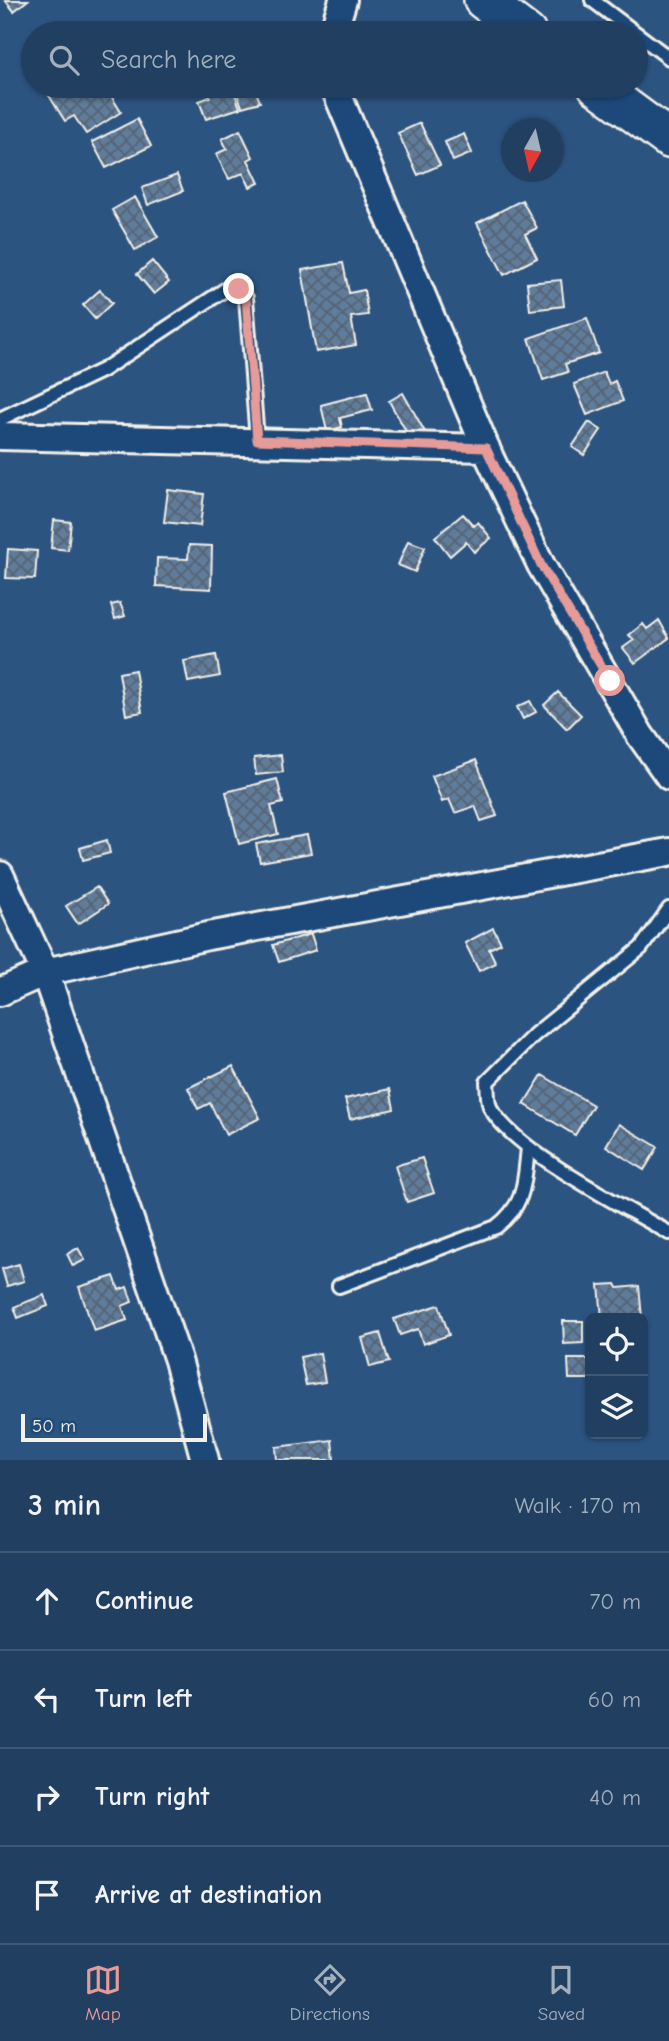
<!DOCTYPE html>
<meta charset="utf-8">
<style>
:root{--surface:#213f61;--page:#2d4a6a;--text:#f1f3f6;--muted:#a2afbd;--line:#3e5876;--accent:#e69b98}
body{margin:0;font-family:"Comic Neue",sans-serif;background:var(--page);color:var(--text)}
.controls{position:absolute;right:21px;bottom:21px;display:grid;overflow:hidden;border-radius:10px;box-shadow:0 2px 5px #0004}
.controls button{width:63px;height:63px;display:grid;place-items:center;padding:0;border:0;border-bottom:2px solid var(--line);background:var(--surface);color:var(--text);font:35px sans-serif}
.compass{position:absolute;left:501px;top:119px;width:63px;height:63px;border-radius:50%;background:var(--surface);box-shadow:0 2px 5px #0004;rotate:188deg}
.scale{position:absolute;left:21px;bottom:18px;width:186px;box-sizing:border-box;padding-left:7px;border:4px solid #f4f1e8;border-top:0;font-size:19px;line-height:24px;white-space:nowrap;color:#f4f1e8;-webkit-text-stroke:5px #1f4a7a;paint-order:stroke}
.stop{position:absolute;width:21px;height:21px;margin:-16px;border:5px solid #e69b98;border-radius:50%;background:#fff}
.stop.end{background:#e69b98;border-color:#fff;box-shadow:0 2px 7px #0008}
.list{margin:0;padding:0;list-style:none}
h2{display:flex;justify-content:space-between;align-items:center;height:91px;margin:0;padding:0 28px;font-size:30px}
h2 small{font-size:23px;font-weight:400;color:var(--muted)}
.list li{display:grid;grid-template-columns:46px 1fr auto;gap:21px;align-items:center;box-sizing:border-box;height:98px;padding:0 28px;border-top:2px solid var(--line)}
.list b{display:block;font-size:26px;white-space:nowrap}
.list em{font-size:23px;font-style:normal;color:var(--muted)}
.icon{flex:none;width:38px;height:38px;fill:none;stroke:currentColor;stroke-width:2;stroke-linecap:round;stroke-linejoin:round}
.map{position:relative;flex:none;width:669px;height:1460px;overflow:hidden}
.search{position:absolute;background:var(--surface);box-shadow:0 2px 5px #0004;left:21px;right:21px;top:21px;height:77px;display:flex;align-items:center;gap:18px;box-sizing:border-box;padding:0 24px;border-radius:38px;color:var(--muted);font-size:26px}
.sheet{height:483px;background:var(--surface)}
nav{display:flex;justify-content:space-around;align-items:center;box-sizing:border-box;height:98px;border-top:2px solid var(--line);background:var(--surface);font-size:19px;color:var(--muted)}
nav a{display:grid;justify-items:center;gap:4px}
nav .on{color:var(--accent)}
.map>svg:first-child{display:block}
</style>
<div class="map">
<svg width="669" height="1460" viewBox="0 0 669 1460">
<defs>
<pattern id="building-cross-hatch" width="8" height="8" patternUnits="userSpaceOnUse" patternTransform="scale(1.75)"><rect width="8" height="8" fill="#5e7b9a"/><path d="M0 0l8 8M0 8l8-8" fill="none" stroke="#556474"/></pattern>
</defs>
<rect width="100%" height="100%" fill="#2c5481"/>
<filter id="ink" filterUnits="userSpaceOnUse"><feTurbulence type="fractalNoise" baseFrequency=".0143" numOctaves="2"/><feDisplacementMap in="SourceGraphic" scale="14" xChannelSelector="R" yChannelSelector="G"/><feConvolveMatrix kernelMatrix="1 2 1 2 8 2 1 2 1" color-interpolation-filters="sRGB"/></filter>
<g filter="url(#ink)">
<!-- building -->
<path fill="url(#building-cross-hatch)" stroke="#f4f1e8" stroke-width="2" d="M5,0H28L14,11Z
M43,86H105L121,112L86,134L74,116L65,121Z
M214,86H232L240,108L206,119L199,101L210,97L207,88Z
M235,86H254L260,102L242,107Z
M137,119L151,146L106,168L92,142Z
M420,123L440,165L418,175L398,133Z
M240,130L253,157L248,160L259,183L250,187L243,173L229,179L216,154L227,149L222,139Z
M464,134L472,153L453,161L445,142Z
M177,175L183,191L148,205L142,188Z
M135,197L158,237L135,250L112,210Z
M522,200L537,228L525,234L537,258L504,275L477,223Z
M152,261L169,282L154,294L137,274Z
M343,263L349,293L364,290L368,315L351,317L356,345L316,352L302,270Z
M561,280L564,306L530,310L527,283Z
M100,290L112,303L95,319L83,305Z
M587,318L599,353L565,364L568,372L543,380L529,338Z
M604,372L609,384L615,381L623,401L587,415L574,384Z
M367,393L372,410L340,418L342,427L327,431L321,405Z
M403,393L425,432L411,440L389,401Z
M589,422L601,430L584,455L572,447Z
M168,490L204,494L200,526L164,522Z
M463,514L474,526L478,522L491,538L474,552L466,542L450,556L435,537Z
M54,520L71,522L68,550L51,548Z
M408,541L425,547L415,572L398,565Z
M189,545L212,546L211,589L156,586L157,558L188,559Z
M8,549L37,551L35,579L6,578Z
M120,603L125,616L115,619L111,605Z
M659,620L669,638L635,663L623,648L634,640L629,635L643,624L647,629Z
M216,655L220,676L188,682L184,661Z
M135,670L142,712L126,715L119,673Z
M558,692L581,715L567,729L544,705Z
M530,701L536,712L523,719L517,707Z
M281,755L283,772L256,775L254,758Z
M476,760L497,816L481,821L475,806L455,813L449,799L442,802L432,776Z
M277,779L283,803L271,806L278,834L239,844L226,792Z
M307,835L311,853L260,862L256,844Z
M107,840L110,853L83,860L80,848Z
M97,887L108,904L78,924L66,906Z
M493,928L501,943L489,949L496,963L479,971L465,943Z
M311,934L316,950L279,962L273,945Z
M233,1066L260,1118L226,1135L210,1103L198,1109L188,1088Z
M542,1075L593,1105L575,1135L524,1104Z
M390,1089L394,1109L350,1119L345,1099Z
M619,1124L658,1147L644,1170L606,1146Z
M422,1158L434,1193L407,1202L395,1166Z
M78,1248L85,1260L73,1266L67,1254Z
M19,1264L24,1281L7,1286L2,1269Z
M114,1276L119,1290L127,1287L132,1302L122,1306L127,1320L94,1331L79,1287Z
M616,1284L618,1288L639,1286L642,1318H602L599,1285Z
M44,1295L48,1306L18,1318L14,1307Z
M439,1305L449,1335L423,1344L418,1329L400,1335L394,1319Z
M563,1321H583V1343L564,1344Z
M380,1333L389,1362L370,1367L362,1338Z
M320,1353L325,1382L306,1385L300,1357Z
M568,1359H590V1379H569Z
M332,1440L334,1460H277L276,1447Z"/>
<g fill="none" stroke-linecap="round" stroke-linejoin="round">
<defs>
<path id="lane" d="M592,0L669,58
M0,419L103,370L226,289H239L246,298L257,440
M669,909L641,948L534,1035L487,1082C488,1091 487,1102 491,1109C517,1153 622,1205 669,1233
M339,1286L496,1227C526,1204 524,1183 528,1148"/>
<path id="street" d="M333,33L343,0
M334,86L490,458L541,565L640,735L669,776
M0,436L486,448
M0,875L45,972L208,936L669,852
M0,992L45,972L178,1360L205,1460"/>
<path id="secondary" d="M483,0L527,33
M597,86L669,139"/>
</defs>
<!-- lane casing -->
<use href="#lane" stroke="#f4f1e8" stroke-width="18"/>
<!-- street casing -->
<use href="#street" stroke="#f4f1e8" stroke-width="32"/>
<!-- secondary casing -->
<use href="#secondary" stroke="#f4f1e8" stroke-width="42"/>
<!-- lane -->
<use href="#lane" stroke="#1f4a7a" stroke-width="12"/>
<!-- street -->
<use href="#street" stroke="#1f4a7a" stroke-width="26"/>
<!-- secondary -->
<use href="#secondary" stroke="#1f4a7a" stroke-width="37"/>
</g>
</g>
<g fill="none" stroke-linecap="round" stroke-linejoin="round" filter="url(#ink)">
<!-- route -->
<path stroke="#e69b98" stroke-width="9" d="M239,289L246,298L257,440L486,448L541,565L610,681"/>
</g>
</svg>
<div class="controls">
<button><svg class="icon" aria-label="locate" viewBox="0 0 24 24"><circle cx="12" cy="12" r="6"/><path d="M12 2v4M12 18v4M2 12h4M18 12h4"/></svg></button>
<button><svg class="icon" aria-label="layers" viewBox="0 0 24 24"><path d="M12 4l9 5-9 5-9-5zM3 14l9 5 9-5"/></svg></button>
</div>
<svg class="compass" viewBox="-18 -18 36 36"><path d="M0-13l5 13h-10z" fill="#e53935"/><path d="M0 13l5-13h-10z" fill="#a2afbd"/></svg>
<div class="scale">50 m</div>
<div class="stop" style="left:610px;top:681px"></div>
<div class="stop end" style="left:239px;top:289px"></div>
<div class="search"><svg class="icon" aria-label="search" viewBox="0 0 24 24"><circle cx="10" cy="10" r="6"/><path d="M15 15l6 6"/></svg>Search here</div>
</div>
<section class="sheet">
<h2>3 min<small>Walk · 170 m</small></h2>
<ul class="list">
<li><svg class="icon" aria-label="ahead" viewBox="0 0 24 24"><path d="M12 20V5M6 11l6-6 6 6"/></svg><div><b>Continue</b></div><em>70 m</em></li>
<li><svg class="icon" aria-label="left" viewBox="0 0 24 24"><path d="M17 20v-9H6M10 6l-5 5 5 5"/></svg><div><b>Turn left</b></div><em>60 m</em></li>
<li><svg class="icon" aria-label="right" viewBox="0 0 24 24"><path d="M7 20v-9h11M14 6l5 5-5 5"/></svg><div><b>Turn right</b></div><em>40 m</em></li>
<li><svg class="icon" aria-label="arrive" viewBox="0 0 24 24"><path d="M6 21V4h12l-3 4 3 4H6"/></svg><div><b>Arrive at destination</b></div></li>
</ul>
</section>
<nav>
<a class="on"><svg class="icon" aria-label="map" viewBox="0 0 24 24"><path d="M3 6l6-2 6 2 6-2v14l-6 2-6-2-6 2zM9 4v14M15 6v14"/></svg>Map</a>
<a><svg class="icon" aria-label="directions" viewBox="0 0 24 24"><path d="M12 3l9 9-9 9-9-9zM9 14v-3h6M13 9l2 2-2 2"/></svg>Directions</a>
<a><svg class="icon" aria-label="saved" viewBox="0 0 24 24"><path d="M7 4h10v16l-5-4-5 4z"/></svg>Saved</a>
</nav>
